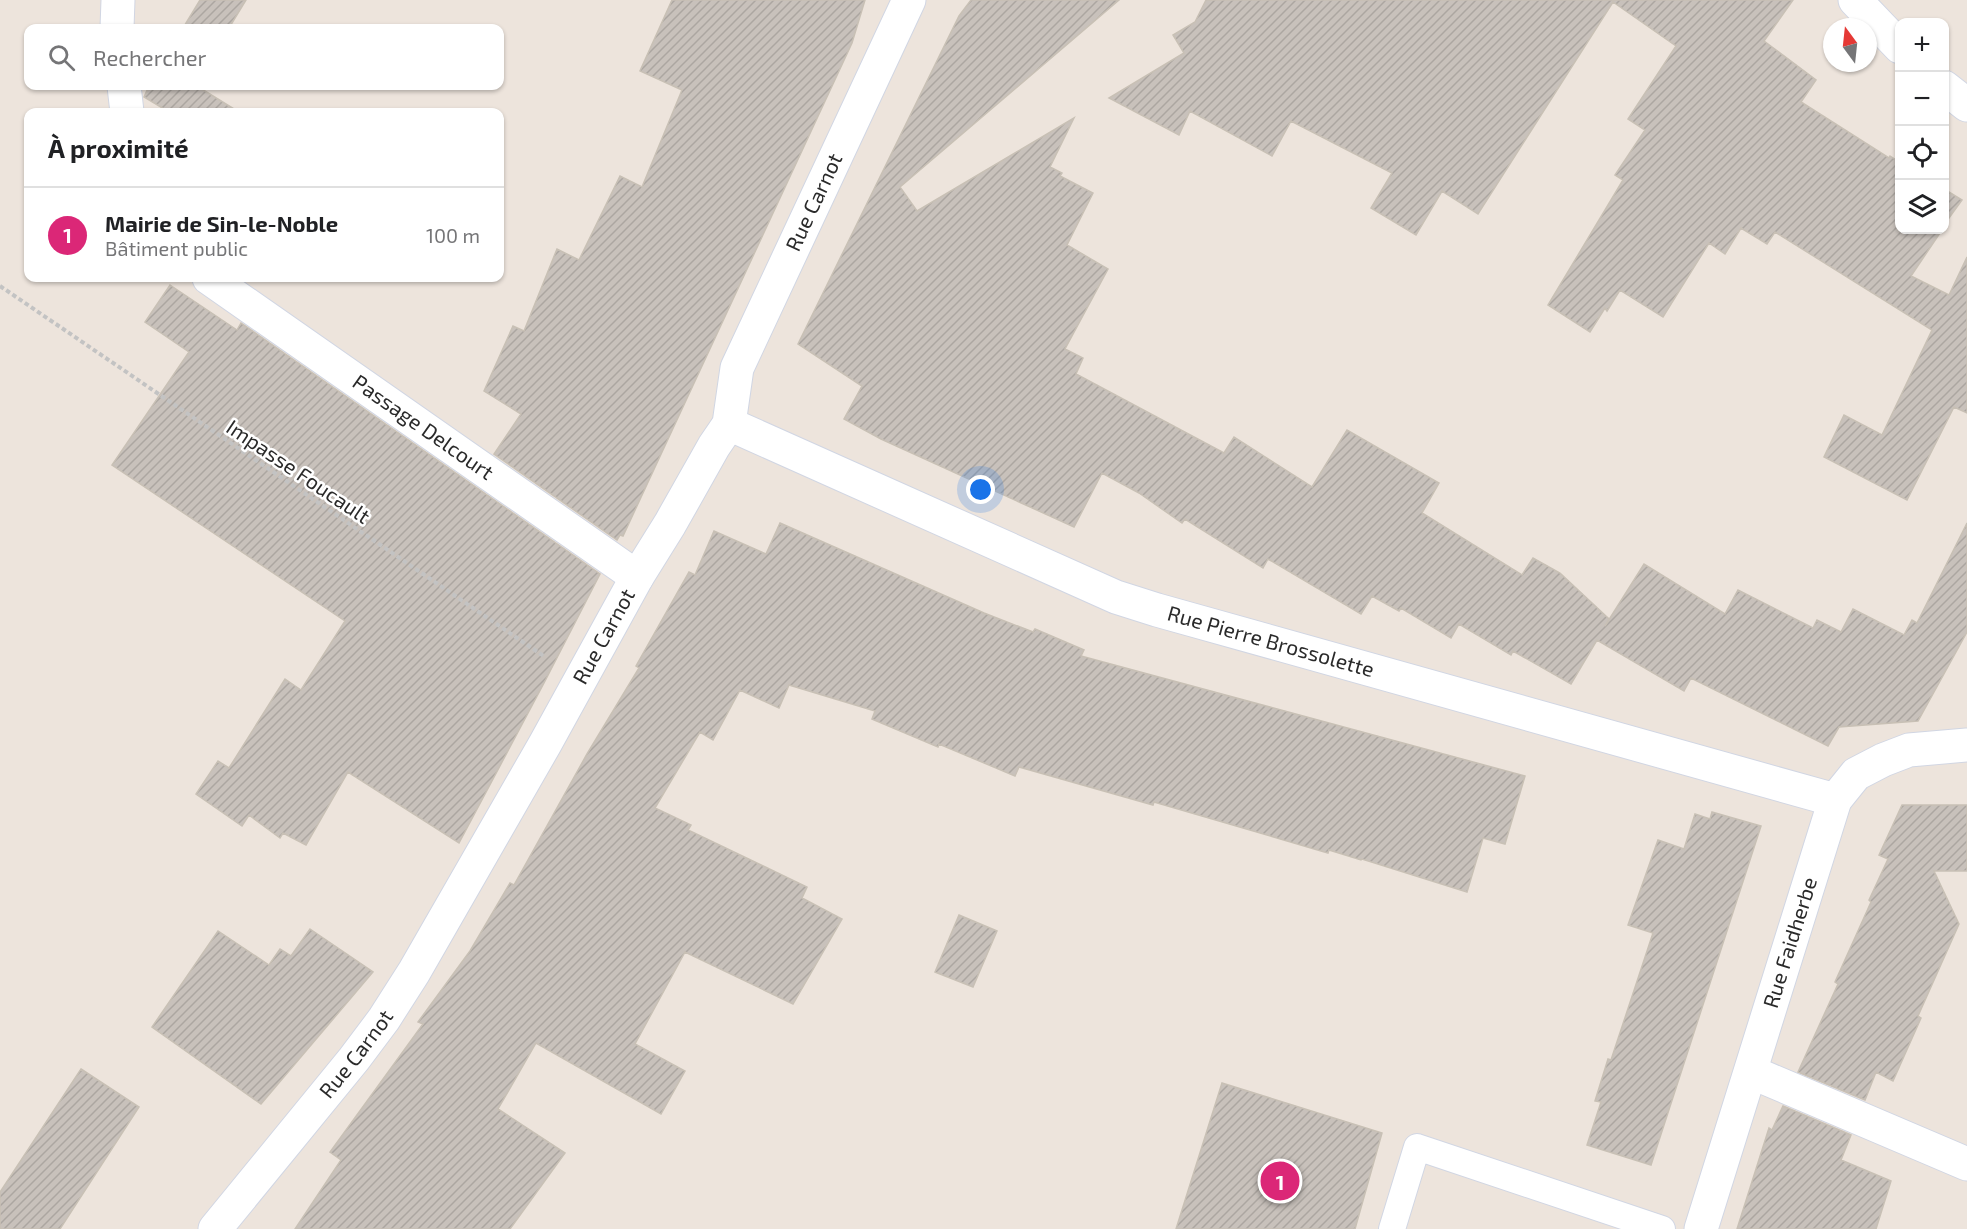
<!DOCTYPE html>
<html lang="fr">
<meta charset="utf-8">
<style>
:root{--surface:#fff;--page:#f6f6f6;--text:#202124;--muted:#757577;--line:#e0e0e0;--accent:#db2777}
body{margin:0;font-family:"Exo 2",sans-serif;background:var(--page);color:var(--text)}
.controls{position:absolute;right:18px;top:18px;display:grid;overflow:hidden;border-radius:12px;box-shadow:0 2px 4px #0004}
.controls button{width:54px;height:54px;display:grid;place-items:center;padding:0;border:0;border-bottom:2px solid var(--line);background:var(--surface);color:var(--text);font:30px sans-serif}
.compass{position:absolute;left:1823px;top:18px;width:54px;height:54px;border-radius:50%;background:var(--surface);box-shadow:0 2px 4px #0004;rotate:345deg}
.you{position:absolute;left:981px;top:490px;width:21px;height:21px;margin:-15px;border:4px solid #fff;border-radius:50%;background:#1a73e8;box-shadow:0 0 0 9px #1a73e833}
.badge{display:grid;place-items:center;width:39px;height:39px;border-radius:50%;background:var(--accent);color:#fff;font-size:20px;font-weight:700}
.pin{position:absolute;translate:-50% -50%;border:3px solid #fff;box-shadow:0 2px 6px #0006}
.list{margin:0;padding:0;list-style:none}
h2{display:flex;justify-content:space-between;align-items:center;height:78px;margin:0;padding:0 24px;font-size:26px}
h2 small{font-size:20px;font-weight:400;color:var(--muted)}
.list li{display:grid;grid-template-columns:39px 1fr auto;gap:18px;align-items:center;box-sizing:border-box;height:96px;padding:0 24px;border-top:2px solid var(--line)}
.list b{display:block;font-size:22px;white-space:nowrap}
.list p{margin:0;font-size:20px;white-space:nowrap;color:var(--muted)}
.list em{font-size:20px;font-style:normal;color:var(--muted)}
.icon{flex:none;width:33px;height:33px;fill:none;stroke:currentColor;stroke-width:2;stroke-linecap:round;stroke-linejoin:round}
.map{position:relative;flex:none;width:1967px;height:1229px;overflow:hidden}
.search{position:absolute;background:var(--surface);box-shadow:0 2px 4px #0004;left:24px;top:24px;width:480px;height:66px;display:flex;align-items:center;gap:15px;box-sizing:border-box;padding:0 21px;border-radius:12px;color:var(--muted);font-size:22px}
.panel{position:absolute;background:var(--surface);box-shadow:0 2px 4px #0004;left:24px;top:108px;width:480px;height:174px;border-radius:12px}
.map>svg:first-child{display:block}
</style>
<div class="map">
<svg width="1967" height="1229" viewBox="0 0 1967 1229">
<defs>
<pattern id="building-hatch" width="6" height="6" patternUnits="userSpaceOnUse" patternTransform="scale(1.5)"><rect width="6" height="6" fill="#c8c1bb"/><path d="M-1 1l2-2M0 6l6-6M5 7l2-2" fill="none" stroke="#aca6a1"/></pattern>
</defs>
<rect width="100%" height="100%" fill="#ede4dc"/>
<!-- building -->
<path fill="url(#building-hatch)" stroke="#c8c0b5" stroke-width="1.5" d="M200,0H246L229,28H183Z
M672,0H865L852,43L623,536L620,535L617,540L494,454L521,414L484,391L513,326L524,331L557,249L579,260L620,176L642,187L682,90L640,71Z
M971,0H1119L900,187L917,211L1074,118L1050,167L1062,173L1060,176L1093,193L1067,245L1108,269L1065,349L1083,358L1076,374L1224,453L1234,437L1312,487L1347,430L1439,483L1422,513L1522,575L1533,558L1560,573L1609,619L1605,626L1644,564L1725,614L1738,590L1813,628L1817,620L1841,632L1853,609L1904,635L1912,620L1917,623L1967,523V632L1918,721L1839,727L1828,746L1691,678L1684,691L1597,640L1571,684L1513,651L1511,655L1459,624L1451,638L1401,608L1399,611L1372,596L1361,614L1268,559L1263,568L1185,519L1182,523L1139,493L1102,473L1074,527L881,439L844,419L862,386L798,344L959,16Z
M1206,0H1793L1764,41L1816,80L1801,102L1889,158L1890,156L1899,162V230H1942L1911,276L1949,295L1967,257V413L1954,407L1907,500L1824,457L1844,415L1882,435L1932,330L1775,232L1767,244L1741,228L1725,254L1709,243L1663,317L1620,290L1607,311L1605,308L1590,332L1548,305L1623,180L1615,175L1645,130L1628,119L1676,46L1613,2L1478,214L1442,191L1416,235L1371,208L1392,173L1291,121L1272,156L1190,111L1179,135L1109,98L1184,53L1173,35L1195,22Z
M149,86H197L239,112H169L144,97Z
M1944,189L1962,200L1944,225Z
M170,285L237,330L241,323L600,574L544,683L459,843L348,772L306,845L283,833L280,838L249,815L242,826L196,794L218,761L229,768L285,679L301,690L345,621L112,465L189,352L145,322Z
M780,523L984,613L1033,632L1035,629L1084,650L1081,656L1525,776L1505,844L1483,838L1467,892L1362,859L1361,860L1329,850L1328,853L1154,802L1153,805L1019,767L1015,776L939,744L938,747L872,719L875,711L789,685L779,708L740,690L713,740L700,732L655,808L691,825L688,830L807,887L802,898L842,919L793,1004L685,952L635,1044L685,1071L661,1114L536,1043L498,1109L565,1153L510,1229H295L341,1160L330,1152L423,1024L418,1022L470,951L510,883L514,885L587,754L639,668L636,666L689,572L695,575L714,531L766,554Z
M1902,805H1967V871H1934L1959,924L1918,1016L1921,1018L1893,1081L1876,1072L1865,1100L1798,1072L1838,984L1835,982L1871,902L1869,900L1888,859L1879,855Z
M1712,812L1761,826L1651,1165L1587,1145L1601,1102L1595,1101L1608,1059L1611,1060L1653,933L1628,925L1658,840L1684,849L1695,814L1710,819Z
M959,915L997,931L973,987L935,972Z
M310,929L373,972L261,1104L152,1027L218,931L269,965L280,949L291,956Z
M81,1069L139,1107L60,1229H0V1192Z
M1222,1083L1382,1133L1355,1229H1176Z
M1783,1106L1851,1135L1841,1160L1891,1181L1876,1229H1737L1769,1128L1772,1130Z"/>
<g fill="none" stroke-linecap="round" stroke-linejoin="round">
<defs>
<path id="service" d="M1392,1229L1417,1147L1662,1229"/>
<g id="minor">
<path d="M117,28L118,0"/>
<path d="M124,86L127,112"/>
<path id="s1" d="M209,278L637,577"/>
<path id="s2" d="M729,424L1116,597L1157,610L1835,800"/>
<path d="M1751,1072L1967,1164"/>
<path id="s3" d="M215,1229L354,1059L384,1019L414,972L545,744L637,577L670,524L714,446L729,424L737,368L909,0"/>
<path id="s4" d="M1701,1229L1835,800L1856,774L1883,760L1909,750L1967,745"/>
</g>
<path id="tertiary" d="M1855,0L1900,47
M1944,87L1967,105"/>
</defs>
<!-- service casing -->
<use href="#service" stroke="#d1d6e3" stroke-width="28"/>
<!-- minor casing -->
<use href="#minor" stroke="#d1d6e3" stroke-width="35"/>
<!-- tertiary casing -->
<use href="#tertiary" stroke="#d1d6e3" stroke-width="35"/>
<!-- path -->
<path stroke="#c3c3c3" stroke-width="4" stroke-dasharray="4.5 3" stroke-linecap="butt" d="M0,286L545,657"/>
<!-- service -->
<use href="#service" stroke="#fff" stroke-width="26"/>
<!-- minor -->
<use href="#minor" stroke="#fff" stroke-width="33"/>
<!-- tertiary -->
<use href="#tertiary" stroke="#fff" stroke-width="33"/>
</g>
<g text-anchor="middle" stroke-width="5" stroke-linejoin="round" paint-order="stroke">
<!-- street labels -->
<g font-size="21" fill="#2a2a2a" stroke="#fff">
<text dy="7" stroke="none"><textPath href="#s3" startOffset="1197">Rue Carnot</textPath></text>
<text dy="7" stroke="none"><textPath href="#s1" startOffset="261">Passage Delcourt</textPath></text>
<text transform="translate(298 472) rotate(34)" y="7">Impasse Foucault</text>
<text dy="7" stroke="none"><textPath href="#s3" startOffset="711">Rue Carnot</textPath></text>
<text dy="7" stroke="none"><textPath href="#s2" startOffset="585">Rue Pierre Brossolette</textPath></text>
<text dy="7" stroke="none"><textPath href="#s4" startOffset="300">Rue Faidherbe</textPath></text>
<text dy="7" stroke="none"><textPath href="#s3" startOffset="225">Rue Carnot</textPath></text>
</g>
</g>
</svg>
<div class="controls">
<button>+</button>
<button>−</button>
<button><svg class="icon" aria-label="locate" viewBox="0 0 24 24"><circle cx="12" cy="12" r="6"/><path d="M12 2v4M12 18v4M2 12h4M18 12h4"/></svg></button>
<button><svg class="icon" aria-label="layers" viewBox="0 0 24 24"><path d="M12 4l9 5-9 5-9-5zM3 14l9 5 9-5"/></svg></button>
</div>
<svg class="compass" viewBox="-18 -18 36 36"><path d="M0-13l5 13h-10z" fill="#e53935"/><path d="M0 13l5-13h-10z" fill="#757577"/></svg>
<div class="you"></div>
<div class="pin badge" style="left:1280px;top:1181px">1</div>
<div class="search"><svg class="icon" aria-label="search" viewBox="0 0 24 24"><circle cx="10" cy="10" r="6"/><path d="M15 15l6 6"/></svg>Rechercher</div>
<section class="panel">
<h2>À proximité<small></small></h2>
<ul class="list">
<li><span class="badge">1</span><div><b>Mairie de Sin-le-Noble</b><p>Bâtiment public</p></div><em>100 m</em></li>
</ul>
</section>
</div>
